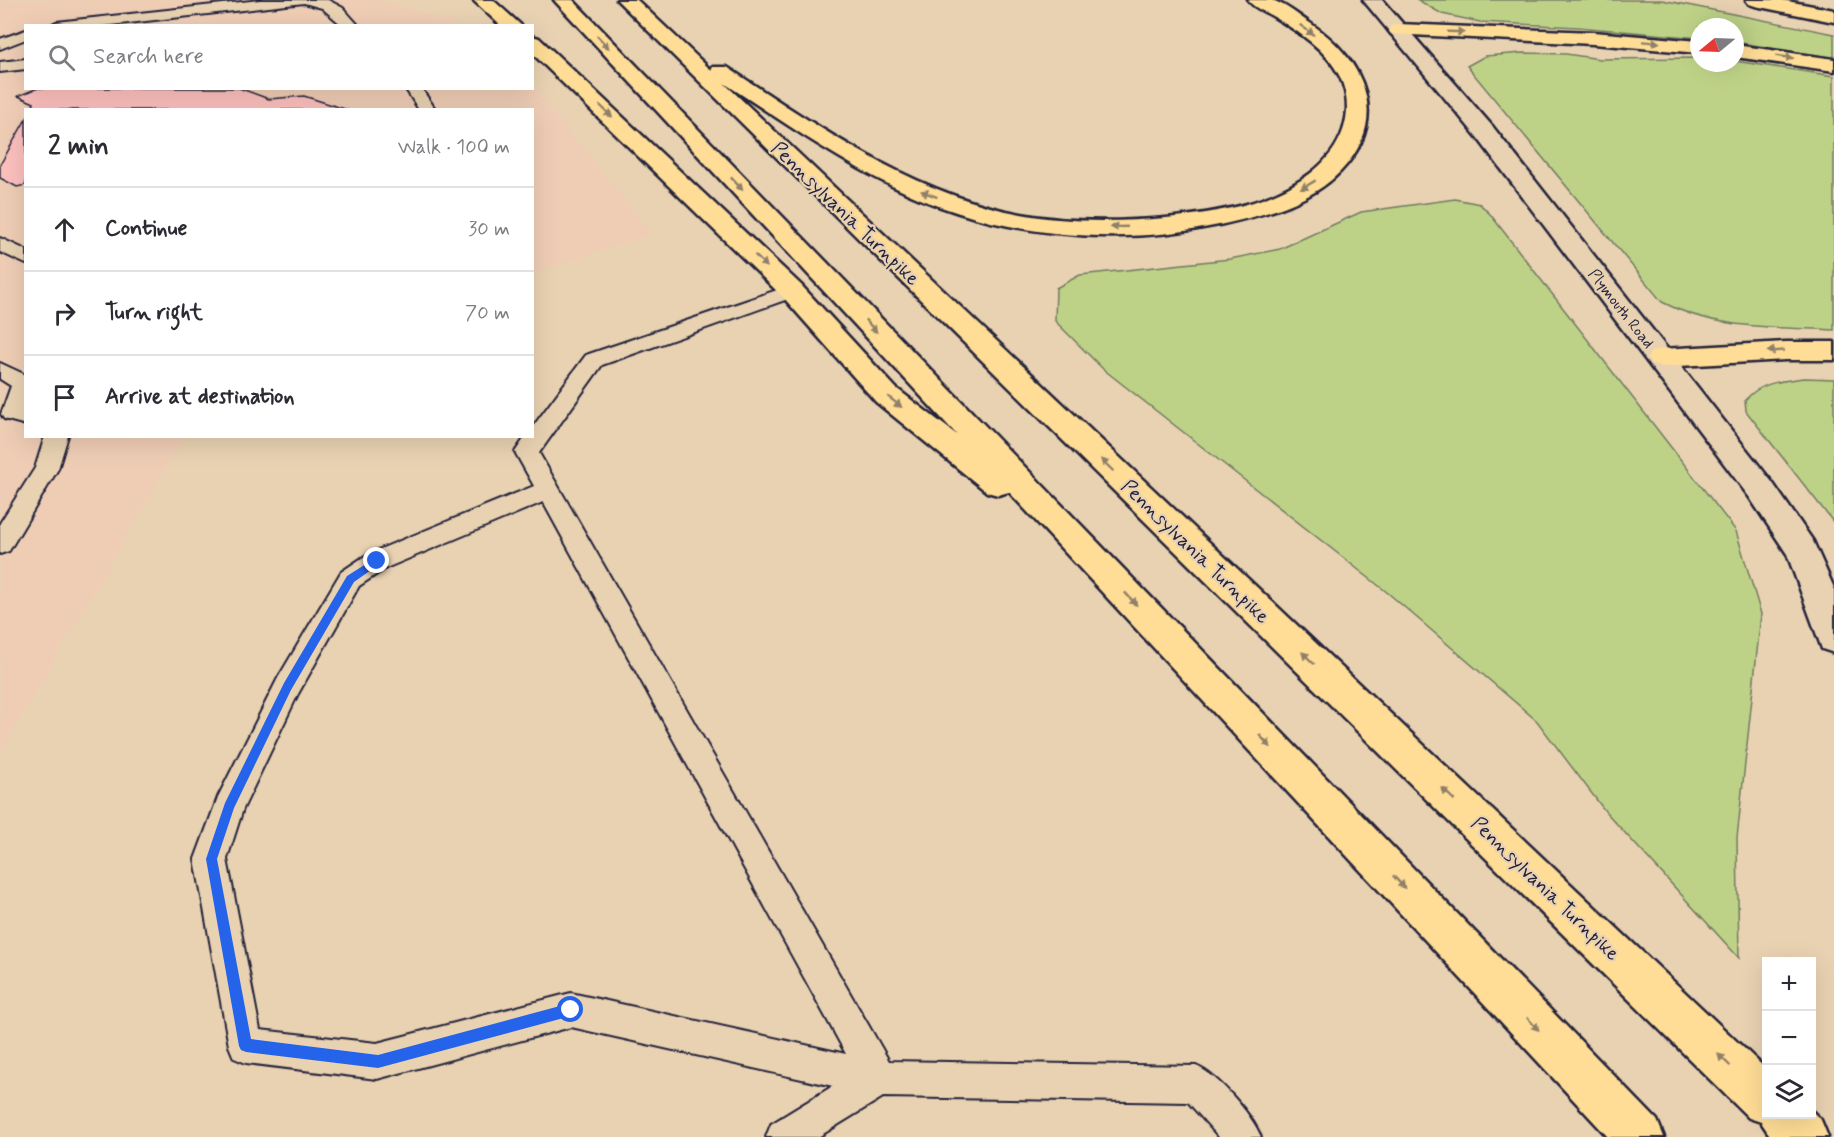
<!DOCTYPE html>
<meta charset="utf-8">
<style>
:root{--surface:#fff;--page:#f2f2f3;--text:#2b2b33;--muted:#7c7c81;--line:#e1e1e2}
body{margin:0;font-family:Mynerve,sans-serif;background:var(--page);color:var(--text)}
.controls{position:absolute;right:18px;bottom:18px;display:grid;overflow:hidden;border-radius:0px;box-shadow:0 6px 24px #0002}
.controls button{width:54px;height:54px;display:grid;place-items:center;padding:0;border:0;border-bottom:2px solid var(--line);background:var(--surface);color:var(--text);font:30px sans-serif}
.compass{position:absolute;left:1690px;top:18px;width:54px;height:54px;border-radius:50%;background:var(--surface);box-shadow:0 6px 24px #0002;rotate:251deg}
.stop{position:absolute;width:18px;height:18px;margin:-14px;border:4px solid #2563eb;border-radius:50%;background:#fff}
.stop.end{background:#2563eb;border-color:#fff;box-shadow:0 2px 6px #0008}
.list{margin:0;padding:0;list-style:none}
h2{display:flex;justify-content:space-between;align-items:center;height:78px;margin:0;padding:0 24px;font-size:26px}
h2 small{font-size:20px;font-weight:400;color:var(--muted)}
.list li{display:grid;grid-template-columns:39px 1fr auto;gap:18px;align-items:center;box-sizing:border-box;height:84px;padding:0 24px;border-top:2px solid var(--line)}
.list b{display:block;font-size:22px;white-space:nowrap}
.list em{font-size:20px;font-style:normal;color:var(--muted)}
.icon{flex:none;width:33px;height:33px;fill:none;stroke:currentColor;stroke-width:2;stroke-linecap:round;stroke-linejoin:round}
.map{position:relative;flex:none;width:1834px;height:1137px;overflow:hidden}
.search{position:absolute;background:var(--surface);box-shadow:0 6px 24px #0002;left:24px;top:24px;width:510px;height:66px;display:flex;align-items:center;gap:15px;box-sizing:border-box;padding:0 21px;border-radius:0px;color:var(--muted);font-size:22px}
.panel{position:absolute;background:var(--surface);box-shadow:0 6px 24px #0002;left:24px;top:108px;width:510px;height:330px;border-radius:0px}
.map>svg:first-child{display:block}
</style>
<div class="map">
<svg width="1834" height="1137" viewBox="0 0 1834 1137">
<rect width="100%" height="100%" fill="#e9d2b2"/>
<filter id="ink" filterUnits="userSpaceOnUse"><feTurbulence type="fractalNoise" baseFrequency=".0167" numOctaves="2"/><feDisplacementMap in="SourceGraphic" scale="12" xChannelSelector="R" yChannelSelector="G"/><feConvolveMatrix kernelMatrix="1 2 1 2 8 2 1 2 1" color-interpolation-filters="sRGB"/></filter>
<g filter="url(#ink)">
<!-- built -->
<path fill="#efcdb5" d="M0,0H379L461,25L26,26V88H532L533,86L652,234L533,273L532,110H26V436L184,437L0,753Z"/>
<!-- green -->
<path fill="#bed287" stroke="#707a61" stroke-width="1.5" d="M1418,0H1662L1834,34V58L1735,42V27H1699V38L1578,27L1480,22L1442,14Z
M1523,53L1566,54L1600,59L1699,58V63H1735V61L1834,76V330C1775,327 1715,330 1662,302L1467,66L1485,56Z
M1455,199L1480,204L1490,214L1736,531L1761,614L1737,838L1739,958L1605,811L1537,721L1388,593L1103,369L1055,321L1056,288L1080,275L1230,259L1280,249L1361,212Z
M1804,378L1834,379V523L1746,411L1745,400C1761,382 1781,381 1804,378Z"/>
<!-- building -->
<path fill="#fcc0bd" stroke="#22223b" stroke-width="1.5" d="M38,88H239L269,99L304,96L348,110H31L34,103L18,96Z
M26,119V185L17,187L0,178V165Z"/>
<g fill="none" stroke-linecap="round" stroke-linejoin="round">
<defs>
<path id="lane" d="M260,0H328L343,8L359,26H343L322,8L304,3L102,26H49L56,22Z
M26,30V39L0,49V39Z
M26,59V69L0,72V62Z
M405,88H421L436,110H419Z
M0,238L26,250V264L0,252Z
M792,285L799,287L802,291L799,295L602,365L539,453L889,1061L1196,1066C1218,1075 1252,1115 1261,1137H1219L1188,1102L883,1097L818,1137H766L771,1124L833,1086L571,1027L377,1079L246,1063L234,1058L229,1046L195,859L218,797L278,678L341,572L368,554L534,486L515,452L526,436H532V428L586,355ZM543,502L846,1054L571,993L377,1043L260,1030L227,859L243,809L298,694L359,586L386,568Z
M0,363L26,375V425L4,419L1,414L11,386L0,379Z
M45,436H68L58,469L9,551L0,554V523L35,468Z"/>
<path id="secondary" d="M1363,0H1382L1493,127L1772,482L1813,541L1834,588V653L1822,649L1787,554L1750,498L1477,137Z"/>
<path id="highway" d="M473,0H493L522,26H501Z
M554,0H573L1657,1120L1664,1137H1608L1009,492L998,495L987,492L876,402L783,297L532,53V36L539,38L801,285L896,388L957,435Z
M617,0H637L711,70L713,67H727C819,127 911,193 1021,214C1068,223 1118,222 1166,218C1216,213 1271,204 1311,173C1341,150 1357,114 1340,77C1327,50 1299,32 1274,17C1266,12 1253,8 1248,0C1255,0 1264,0 1271,0C1284,3 1299,16 1310,23C1366,61 1391,119 1340,172C1309,204 1260,216 1219,225C1111,248 992,236 892,186C833,157 779,119 724,83L1766,1069V1114H1812V1111L1821,1120L1828,1137H1771L1761,1122L1749,1118Z
M1746,0H1782L1834,10V22L1755,6L1749,4Z
M1398,24L1593,32L1699,41V53L1593,44L1391,34L1388,30L1391,26Z
M1735,45L1834,59V71L1735,57Z
M1786,342H1834V360H1786L1661,367L1651,364L1647,358L1651,352L1661,349Z"/>
</defs>
<!-- lane casing -->
<use href="#lane" stroke="#22223b" stroke-width="4"/>
<!-- secondary casing -->
<use href="#secondary" stroke="#22223b" stroke-width="5"/>
<!-- highway casing -->
<use href="#highway" stroke="#22223b" stroke-width="5"/>
<!-- lane -->
<use href="#lane" fill="#e9d2b2" fill-rule="evenodd"/>
<!-- secondary -->
<use href="#secondary" fill="#e9d2b2" fill-rule="evenodd"/>
<!-- highway -->
<use href="#highway" fill="#ffdd96" fill-rule="evenodd"/>
</g>
<!-- one-way arrows -->
<defs><path id="oneway-solid" d="M-6-.8H1V-3.2L6.5 0L1 3.2V.8H-6Z" transform="scale(1.5)"/></defs>
<g fill="#908068">
<use href="#oneway-solid" transform="translate(1307 30) rotate(36)"/>
<use href="#oneway-solid" transform="translate(1456 32) rotate(2)"/>
<use href="#oneway-solid" transform="translate(603 42) rotate(47)"/>
<use href="#oneway-solid" transform="translate(1651 42) rotate(4)"/>
<use href="#oneway-solid" transform="translate(1785 57) rotate(8)"/>
<use href="#oneway-solid" transform="translate(606 111) rotate(44)"/>
<use href="#oneway-solid" transform="translate(737 184) rotate(47)"/>
<use href="#oneway-solid" transform="translate(1308 185) rotate(149)"/>
<use href="#oneway-solid" transform="translate(929 194) rotate(-159)"/>
<use href="#oneway-solid" transform="translate(1119 227) rotate(178)"/>
<use href="#oneway-solid" transform="translate(761 261) rotate(44)"/>
<use href="#oneway-solid" transform="translate(871 326) rotate(47)"/>
<use href="#oneway-solid" transform="translate(1776 351) rotate(177)"/>
<use href="#oneway-solid" transform="translate(895 402) rotate(38)"/>
<use href="#oneway-solid" transform="translate(1107 465) rotate(-136)"/>
<use href="#oneway-solid" transform="translate(1131 599) rotate(47)"/>
<use href="#oneway-solid" transform="translate(1308 658) rotate(-136)"/>
<use href="#oneway-solid" transform="translate(1265 741) rotate(47)"/>
<use href="#oneway-solid" transform="translate(1448 794) rotate(-136)"/>
<use href="#oneway-solid" transform="translate(1399 882) rotate(47)"/>
<use href="#oneway-solid" transform="translate(1533 1024) rotate(47)"/>
<use href="#oneway-solid" transform="translate(1724 1060) rotate(-136)"/>
</g>
</g>
<!-- route -->
<path fill="#2563eb" d="M377,557L381,558V563L354,582L291,690L234,808L217,859L251,1039L378,1055L571,1003L576,1005L578,1010L576,1014L571,1016L378,1068L246,1052L241,1050L239,1046L206,859L225,803L284,683L347,576Z"/>
<g text-anchor="middle" stroke-width="4.5" stroke-linejoin="round" paint-order="stroke">
<!-- far-street labels -->
<g font-size="16" fill="#22223b" stroke="#e9d2b2">
<text transform="translate(1622 308) rotate(52)" y="6">Plymouth Road</text>
</g>
<!-- street labels -->
<g font-size="20" fill="#22223b" stroke="#e9d2b2">
<text transform="translate(846 213) rotate(44)" y="7">Pennsylvania Turnpike</text>
<text transform="translate(1196 551) rotate(44)" y="7">Pennsylvania Turnpike</text>
<text transform="translate(1546 888) rotate(44)" y="7">Pennsylvania Turnpike</text>
</g>
</g>
</svg>
<div class="controls">
<button>+</button>
<button>−</button>
<button><svg class="icon" aria-label="layers" viewBox="0 0 24 24"><path d="M12 4l9 5-9 5-9-5zM3 14l9 5 9-5"/></svg></button>
</div>
<svg class="compass" viewBox="-18 -18 36 36"><path d="M0-13l5 13h-10z" fill="#e53935"/><path d="M0 13l5-13h-10z" fill="#7c7c81"/></svg>
<div class="stop" style="left:571px;top:1010px"></div>
<div class="stop end" style="left:377px;top:561px"></div>
<div class="search"><svg class="icon" aria-label="search" viewBox="0 0 24 24"><circle cx="10" cy="10" r="6"/><path d="M15 15l6 6"/></svg>Search here</div>
<section class="panel">
<h2>2 min<small>Walk · 100 m</small></h2>
<ul class="list">
<li><svg class="icon" aria-label="ahead" viewBox="0 0 24 24"><path d="M12 20V5M6 11l6-6 6 6"/></svg><div><b>Continue</b></div><em>30 m</em></li>
<li><svg class="icon" aria-label="right" viewBox="0 0 24 24"><path d="M7 20v-9h11M14 6l5 5-5 5"/></svg><div><b>Turn right</b></div><em>70 m</em></li>
<li><svg class="icon" aria-label="arrive" viewBox="0 0 24 24"><path d="M6 21V4h12l-3 4 3 4H6"/></svg><div><b>Arrive at destination</b></div></li>
</ul>
</section>
</div>
